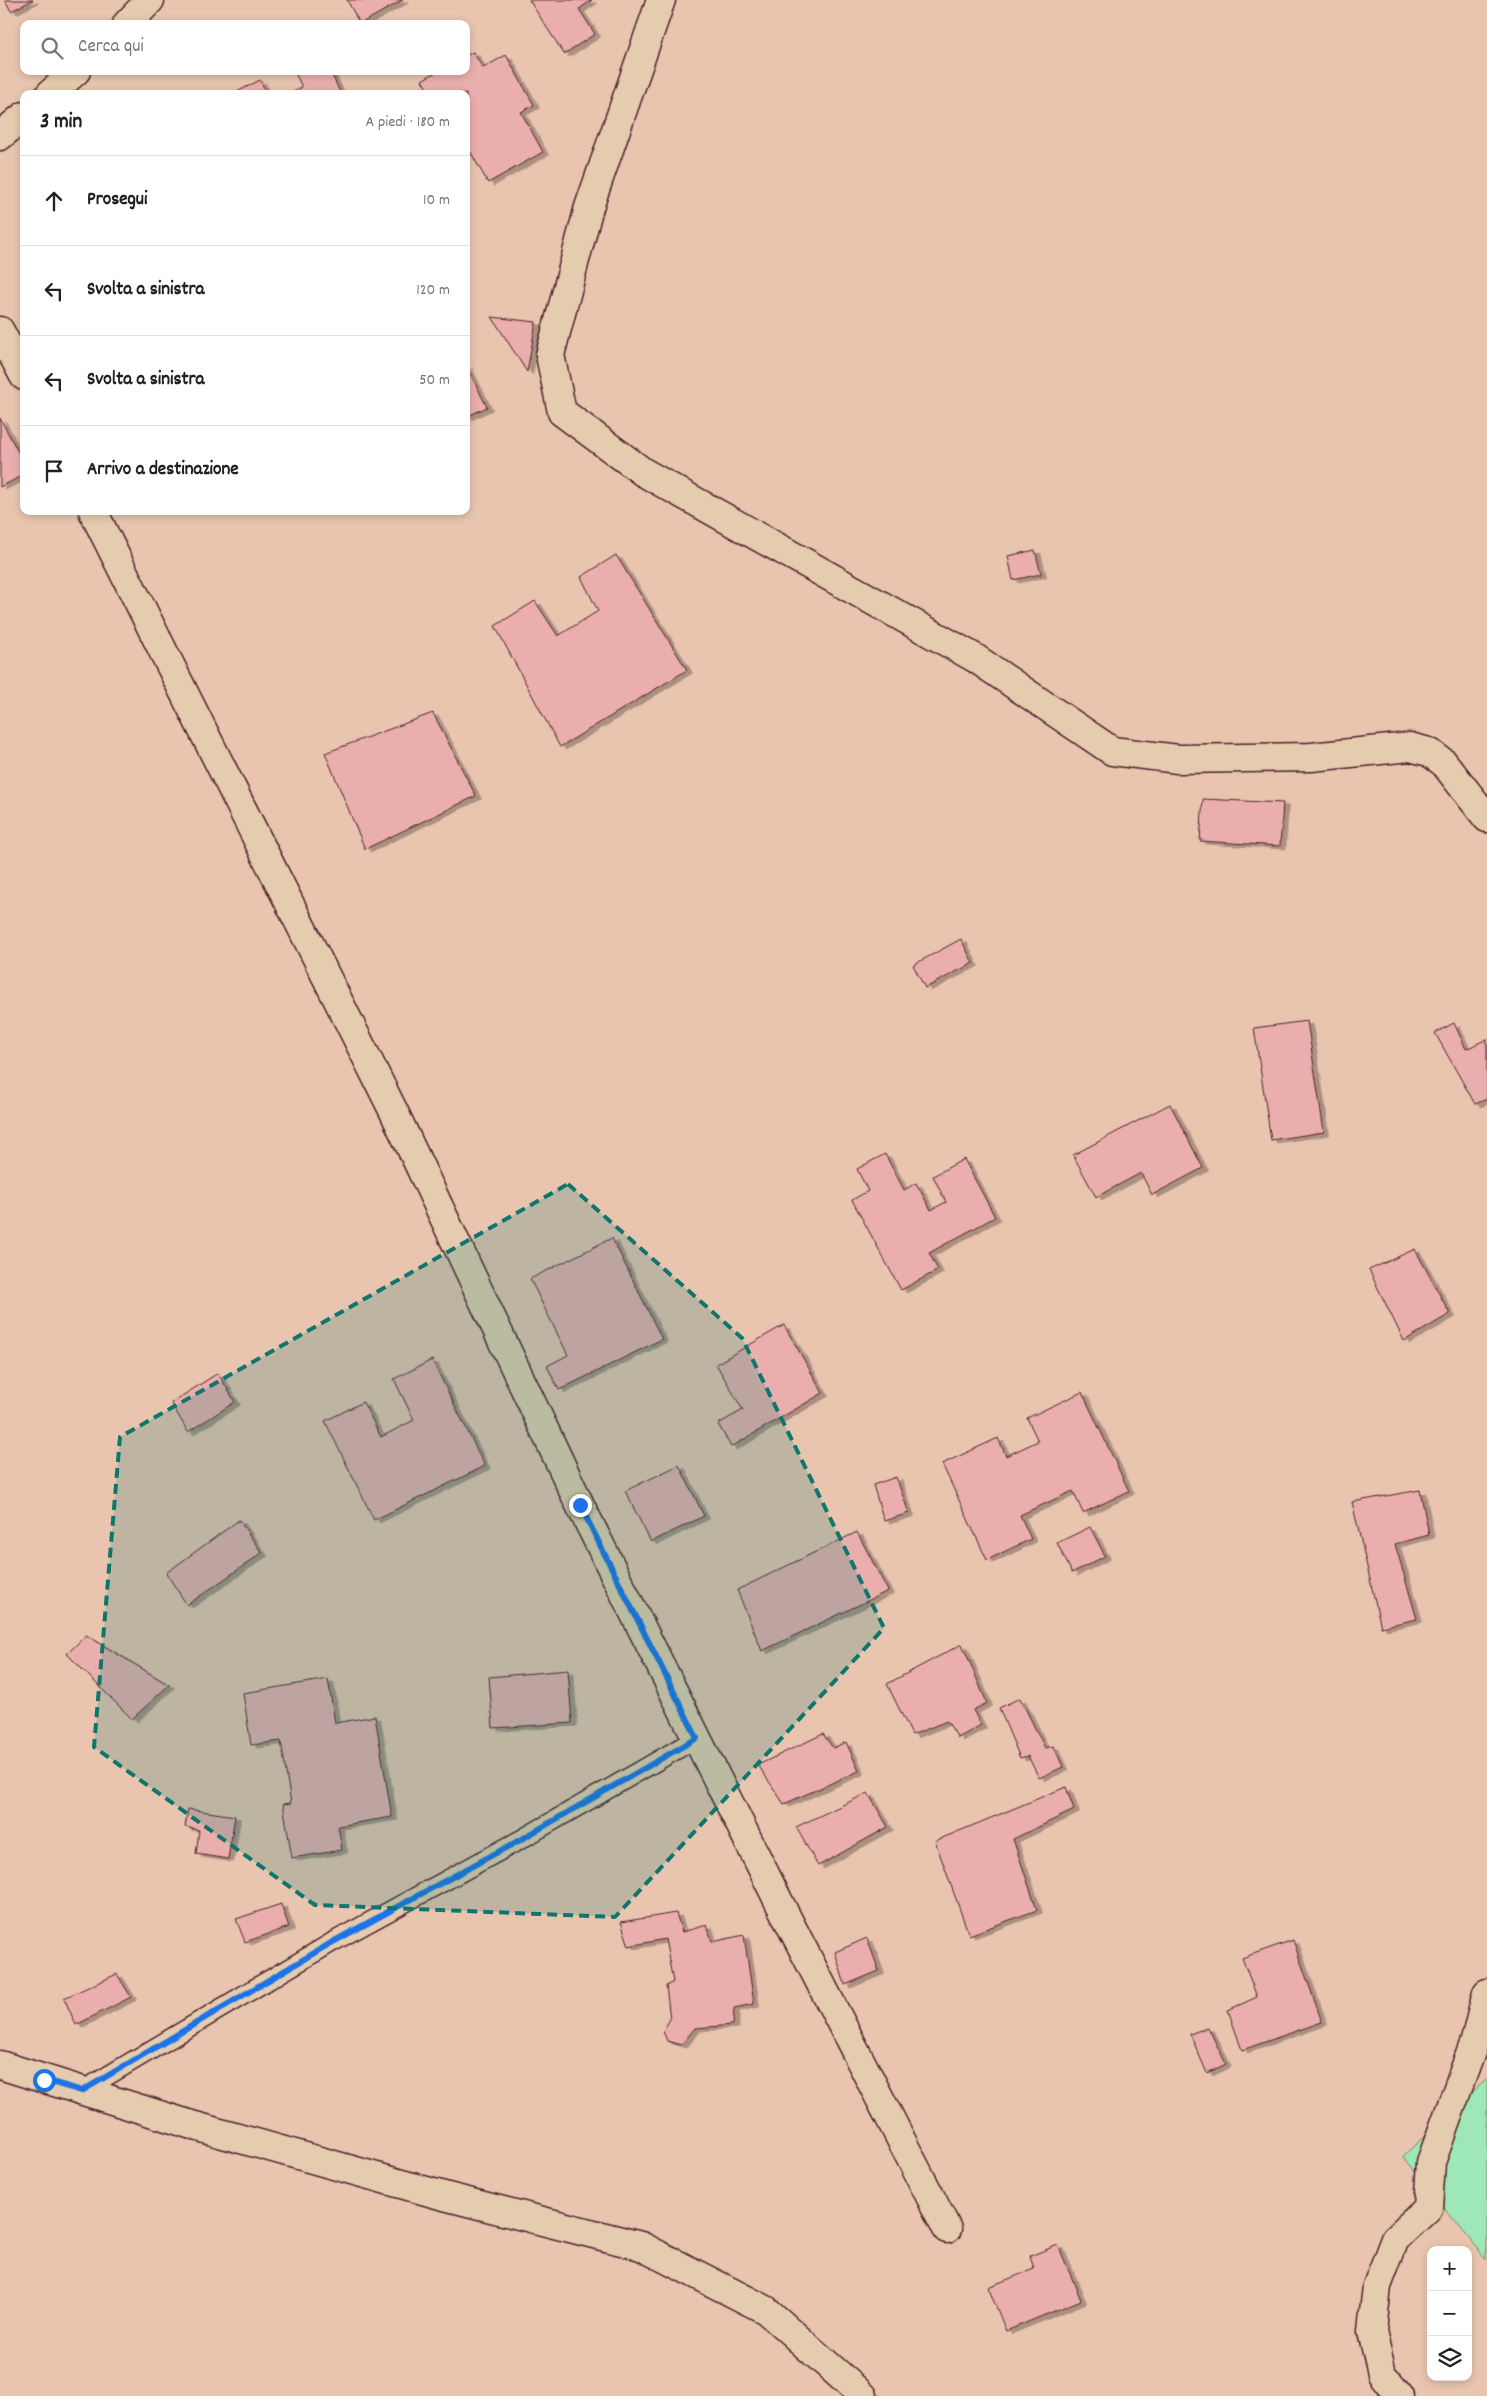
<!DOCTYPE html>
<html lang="it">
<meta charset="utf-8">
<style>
:root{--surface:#fff;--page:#f6f6f6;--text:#222;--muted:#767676;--line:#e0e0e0}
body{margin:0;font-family:Dekko,sans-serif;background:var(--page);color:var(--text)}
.controls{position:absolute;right:15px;bottom:15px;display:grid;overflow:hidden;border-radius:10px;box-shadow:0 2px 8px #0003}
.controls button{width:45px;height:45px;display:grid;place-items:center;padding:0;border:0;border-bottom:1px solid var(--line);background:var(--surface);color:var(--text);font:25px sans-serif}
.stop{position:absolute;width:15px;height:15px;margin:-11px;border:4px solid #1a73e8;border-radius:50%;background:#fff}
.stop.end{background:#1a73e8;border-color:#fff;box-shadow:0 1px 5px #0008}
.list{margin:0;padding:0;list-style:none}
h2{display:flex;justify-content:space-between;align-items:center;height:65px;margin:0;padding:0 20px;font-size:21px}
h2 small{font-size:16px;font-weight:400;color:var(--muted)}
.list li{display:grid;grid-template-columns:32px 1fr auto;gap:15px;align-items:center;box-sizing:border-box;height:90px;padding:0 20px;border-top:1px solid var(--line)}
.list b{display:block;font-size:19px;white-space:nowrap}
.list em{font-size:16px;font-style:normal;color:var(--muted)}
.icon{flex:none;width:28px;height:28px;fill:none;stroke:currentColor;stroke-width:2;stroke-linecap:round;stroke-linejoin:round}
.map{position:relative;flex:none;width:1487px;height:2396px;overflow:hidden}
.search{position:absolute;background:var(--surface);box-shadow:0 2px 8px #0003;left:20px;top:20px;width:450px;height:55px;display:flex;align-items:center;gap:12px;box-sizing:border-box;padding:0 18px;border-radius:10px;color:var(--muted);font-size:19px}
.panel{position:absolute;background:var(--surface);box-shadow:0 2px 8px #0003;left:20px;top:90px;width:450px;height:425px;border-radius:10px}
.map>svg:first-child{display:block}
</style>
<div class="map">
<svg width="1487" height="2396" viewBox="0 0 1487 2396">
<defs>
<filter id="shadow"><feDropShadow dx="5.5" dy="3" stdDeviation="0" flood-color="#0004"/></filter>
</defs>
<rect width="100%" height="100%" fill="#e9c5af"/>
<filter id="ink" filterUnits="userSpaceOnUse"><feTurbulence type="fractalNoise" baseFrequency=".02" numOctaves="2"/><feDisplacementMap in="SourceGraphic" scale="10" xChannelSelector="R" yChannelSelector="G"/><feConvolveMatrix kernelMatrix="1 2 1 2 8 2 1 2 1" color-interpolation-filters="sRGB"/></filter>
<g filter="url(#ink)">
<!-- green -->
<path fill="#9ee7b6" stroke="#748370" d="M1487,2079V2260L1403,2156Z"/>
<!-- building -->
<path fill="#eaafad" stroke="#4a1f2b" filter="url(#shadow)" d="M5,0H33L11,11Z
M347,0H403L360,24Z
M529,0H592L579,9L595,34L564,54Z
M473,52L483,68L506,55L534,105L521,112L543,152L488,183L470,151L466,153V94H430L422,80L438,71H466V56Z
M294,71H330L341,94H290L302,87Z
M260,80L267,94H233Z
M492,317L536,322L527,372Z
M466,365L487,407L466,417Z
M0,418L24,463V475L0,487Z
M1035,550L1041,574L1013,580L1008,556Z
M616,555L687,670L560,747L495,626L535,601L558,636L598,611L581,577Z
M433,713L476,796L365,849L325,753Z
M1203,799L1283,803L1280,846L1200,841Z
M961,939L973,963L925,988L913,965Z
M1307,1021L1324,1132L1271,1140L1254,1028Z
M1454,1023L1466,1049L1487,1039V1099L1475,1104L1435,1033Z
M1170,1104L1203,1168L1152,1195L1141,1173L1096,1197L1073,1155Z
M885,1154L904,1190L916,1183L931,1210L946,1202L933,1176L964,1159L995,1217L929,1253L938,1270L901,1290L852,1200L868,1191L857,1169Z
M612,1238L662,1339L559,1390L547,1366L568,1355L530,1279Z
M1415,1249L1450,1314L1404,1341L1369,1270Z
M784,1325L823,1393L731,1447L718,1424L743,1410L716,1364Z
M432,1360L485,1466L374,1520L325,1421L363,1402L381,1437L414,1420L394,1379Z
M218,1373L235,1402L188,1432L171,1403Z
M1082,1392L1129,1491L1083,1513L1073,1491L1020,1515L1031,1539L987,1560L942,1464L998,1438L1006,1456L1038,1441L1027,1418Z
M679,1465L704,1516L651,1542L625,1491Z
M896,1477L909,1513L884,1521L873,1485Z
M1420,1490L1429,1535L1395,1544L1417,1619L1381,1627L1352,1502Z
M239,1520L262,1553L187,1605L166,1573Z
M1090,1527L1105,1556L1072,1573L1057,1543Z
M857,1532L888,1591L762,1651L737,1590Z
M86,1635L169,1685L132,1719L67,1654Z
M962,1644L987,1703L973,1710L981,1725L958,1738L947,1721L912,1735L887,1684Z
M568,1670L572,1723L493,1728L489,1677Z
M328,1679L335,1723L375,1716L392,1817L338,1826L342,1850L292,1858L283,1804L291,1803L281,1741L251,1745L243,1693Z
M1020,1698L1045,1748L1054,1746L1063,1767L1039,1778L1028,1756L1020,1758L999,1708Z
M823,1734L833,1748L846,1742L859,1771L784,1804L758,1765Z
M1066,1787L1074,1810L1013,1839L1037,1910L969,1935L935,1841Z
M868,1793L888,1827L818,1866L796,1827Z
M188,1809L235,1816L228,1859L196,1854L199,1830L185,1827Z
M281,1904L289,1927L245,1942L236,1919Z
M676,1913L682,1932L707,1925L712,1942L744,1935L754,2004L734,2008L733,2025L695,2028L681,2045L667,2041L663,2031L670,2019L666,1986L673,1982L665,1939L629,1946L621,1922Z
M867,1938L879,1971L845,1985L835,1952Z
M1293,1940L1322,2022L1242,2050L1228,2010L1257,1997L1242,1958Z
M117,1974L131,1997L76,2025L64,1998Z
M1208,2027L1226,2064L1207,2073L1190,2034Z
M1058,2245L1081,2300L1006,2331L988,2287L1034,2269L1030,2256Z"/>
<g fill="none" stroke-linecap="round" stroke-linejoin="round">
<defs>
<path id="service" d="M82,2091L331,1943L520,1840L697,1738"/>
<path id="minor" d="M661,0L589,207L550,355L562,412L643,472L975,658L1112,751L1178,759L1311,757L1410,747L1429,752L1444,763L1487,818
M127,24L150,0
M50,94L76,71
M0,136L24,116
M0,331L24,376
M93,511L394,1112L580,1505L786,1916L947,2229
M0,2065L195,2126L444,2196L641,2246L766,2310L863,2396
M1400,2396L1382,2374L1372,2331L1377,2286L1395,2239L1428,2208L1431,2162L1475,2041L1487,1993"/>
</defs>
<!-- service casing -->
<use href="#service" stroke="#4a1f2b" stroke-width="21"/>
<!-- minor casing -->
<use href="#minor" stroke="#4a1f2b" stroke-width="31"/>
<!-- service -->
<use href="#service" stroke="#e6ccae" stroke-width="18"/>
<!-- minor -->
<use href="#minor" stroke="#e6ccae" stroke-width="28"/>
</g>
</g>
<g fill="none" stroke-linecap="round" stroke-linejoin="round" filter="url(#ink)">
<!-- route -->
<path stroke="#1a73e8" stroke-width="6" d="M44,2080L82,2091L331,1943L520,1840L697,1738L580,1505"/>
</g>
<!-- marked area -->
<path fill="#0f766e" fill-opacity="0.2" stroke="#0f766e" stroke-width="4" stroke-dasharray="10 6" stroke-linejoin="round" d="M568,1184L742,1338L884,1628L615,1917L315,1905L94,1747L120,1437Z"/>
</svg>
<div class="controls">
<button>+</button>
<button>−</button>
<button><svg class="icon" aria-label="layers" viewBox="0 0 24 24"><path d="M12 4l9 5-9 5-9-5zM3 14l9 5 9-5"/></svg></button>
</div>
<div class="stop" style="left:44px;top:2080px"></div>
<div class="stop end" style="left:580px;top:1505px"></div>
<div class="search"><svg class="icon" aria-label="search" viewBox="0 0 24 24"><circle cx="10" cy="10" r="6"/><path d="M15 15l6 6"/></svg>Cerca qui</div>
<section class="panel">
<h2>3 min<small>A piedi · 180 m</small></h2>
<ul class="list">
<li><svg class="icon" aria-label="ahead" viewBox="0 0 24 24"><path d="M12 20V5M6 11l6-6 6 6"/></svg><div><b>Prosegui</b></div><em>10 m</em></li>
<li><svg class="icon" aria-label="left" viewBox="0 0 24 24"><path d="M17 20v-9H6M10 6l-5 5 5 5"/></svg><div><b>Svolta a sinistra</b></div><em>120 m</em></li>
<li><svg class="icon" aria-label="left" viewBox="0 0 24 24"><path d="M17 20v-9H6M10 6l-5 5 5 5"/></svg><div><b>Svolta a sinistra</b></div><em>50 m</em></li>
<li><svg class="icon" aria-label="arrive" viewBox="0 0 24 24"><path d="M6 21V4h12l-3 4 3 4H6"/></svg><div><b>Arrivo a destinazione</b></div></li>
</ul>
</section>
</div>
